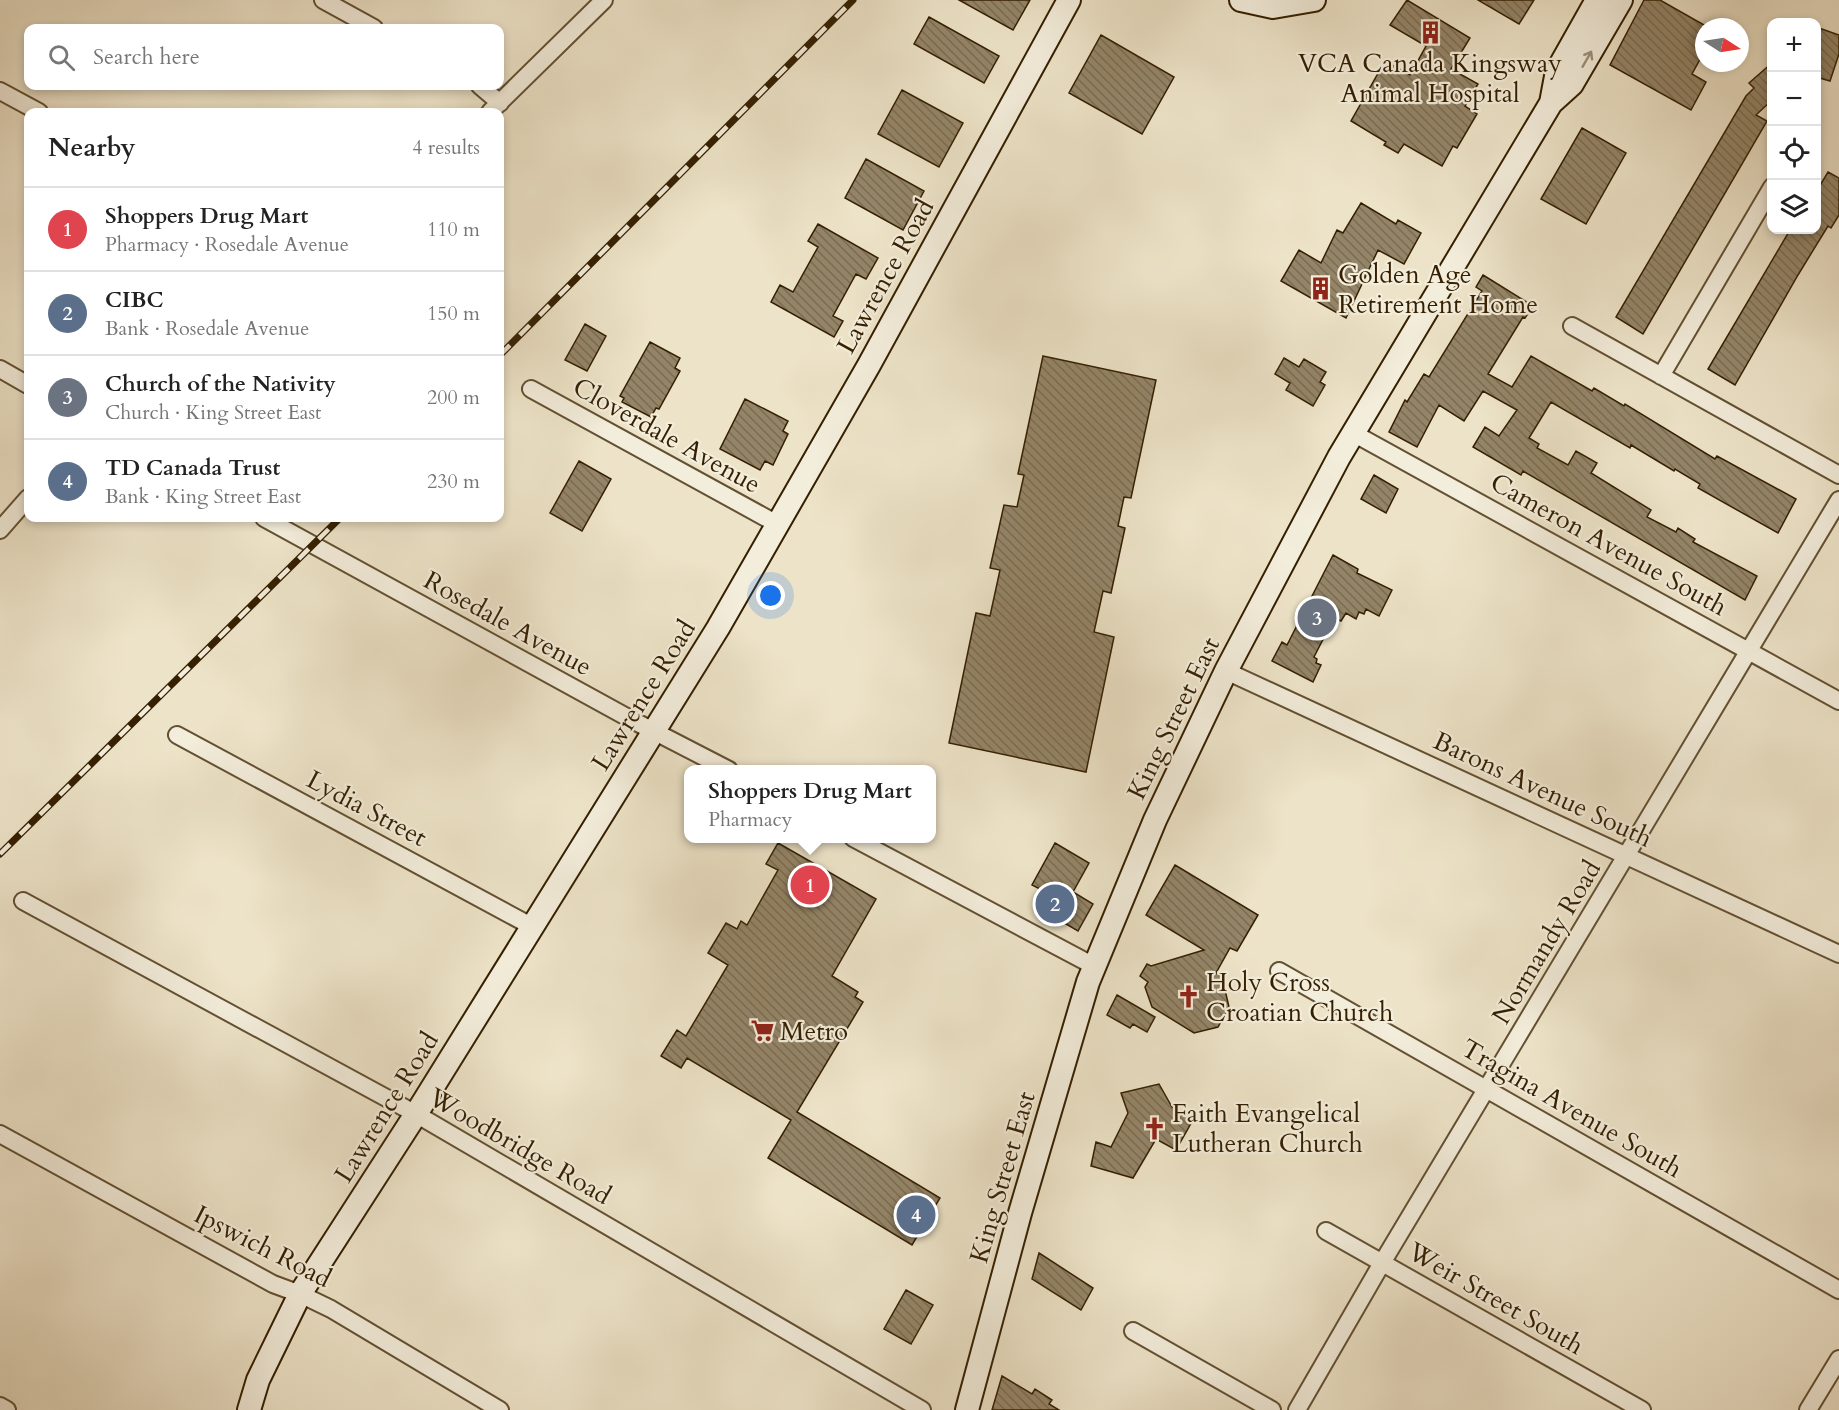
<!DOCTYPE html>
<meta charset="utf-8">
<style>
:root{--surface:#fff;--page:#f6f6f6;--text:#222;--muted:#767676;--line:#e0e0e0;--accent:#0f766e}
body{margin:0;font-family:Cardo,serif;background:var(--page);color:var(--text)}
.controls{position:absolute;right:18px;top:18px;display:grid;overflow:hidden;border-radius:12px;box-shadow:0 3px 9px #0003}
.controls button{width:54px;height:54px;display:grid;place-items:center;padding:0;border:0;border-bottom:2px solid var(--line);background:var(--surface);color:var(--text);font:30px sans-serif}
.compass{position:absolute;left:1695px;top:18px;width:54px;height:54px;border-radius:50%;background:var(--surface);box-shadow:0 3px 9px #0003;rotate:102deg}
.you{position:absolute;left:771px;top:596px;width:21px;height:21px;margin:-15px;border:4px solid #fff;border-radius:50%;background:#1a73e8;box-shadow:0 0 0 9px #1a73e833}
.badge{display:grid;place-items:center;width:39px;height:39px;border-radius:50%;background:var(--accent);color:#fff;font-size:20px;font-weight:700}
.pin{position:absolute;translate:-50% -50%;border:3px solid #fff;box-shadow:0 2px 6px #0006}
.popup{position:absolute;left:684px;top:765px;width:252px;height:78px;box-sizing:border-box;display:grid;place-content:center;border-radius:12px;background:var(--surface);filter:drop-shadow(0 2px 4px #0005);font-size:20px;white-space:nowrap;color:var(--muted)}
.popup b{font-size:22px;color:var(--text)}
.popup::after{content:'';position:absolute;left:50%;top:100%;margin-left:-12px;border:12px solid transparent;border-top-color:var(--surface)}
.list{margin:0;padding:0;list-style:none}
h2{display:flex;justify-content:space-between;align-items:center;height:78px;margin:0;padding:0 24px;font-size:26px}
h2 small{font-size:20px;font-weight:400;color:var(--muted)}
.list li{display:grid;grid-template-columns:39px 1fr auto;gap:18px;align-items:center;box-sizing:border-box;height:84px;padding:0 24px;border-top:2px solid var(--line)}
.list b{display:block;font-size:22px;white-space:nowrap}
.list p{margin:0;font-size:20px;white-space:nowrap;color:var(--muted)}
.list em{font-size:20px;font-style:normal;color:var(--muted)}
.icon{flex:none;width:33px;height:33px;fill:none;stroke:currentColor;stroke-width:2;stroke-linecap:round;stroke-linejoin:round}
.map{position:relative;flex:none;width:1839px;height:1410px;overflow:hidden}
.search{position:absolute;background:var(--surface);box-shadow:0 3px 9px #0003;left:24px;top:24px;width:480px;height:66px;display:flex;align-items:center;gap:15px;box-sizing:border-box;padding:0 21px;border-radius:12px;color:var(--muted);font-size:22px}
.panel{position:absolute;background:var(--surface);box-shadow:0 3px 9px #0003;left:24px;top:108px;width:480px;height:414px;border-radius:12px}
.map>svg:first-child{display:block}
</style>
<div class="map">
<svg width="1839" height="1410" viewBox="0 0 1839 1410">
<defs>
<pattern id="building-back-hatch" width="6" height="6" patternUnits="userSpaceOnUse" patternTransform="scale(1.5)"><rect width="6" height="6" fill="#948568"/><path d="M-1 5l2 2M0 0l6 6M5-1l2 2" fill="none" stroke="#7a6c53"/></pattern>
</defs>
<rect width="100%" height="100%" fill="#ede3c8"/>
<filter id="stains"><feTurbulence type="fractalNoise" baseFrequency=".00333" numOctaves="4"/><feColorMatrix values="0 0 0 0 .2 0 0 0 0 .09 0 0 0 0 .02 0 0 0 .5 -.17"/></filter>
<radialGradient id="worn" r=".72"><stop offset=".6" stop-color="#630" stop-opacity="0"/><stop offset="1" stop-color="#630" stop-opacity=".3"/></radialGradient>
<!-- building -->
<path fill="url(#building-back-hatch)" stroke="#341f00" stroke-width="1.5" d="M959,0H1030L1013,30Z
M1407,0L1470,38L1451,69L1478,84L1465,106L1477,114L1457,148L1453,146L1442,166L1404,144L1398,153L1384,145L1386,142L1351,121L1385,61L1410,75L1426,46L1390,25Z
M1478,0H1534L1519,24Z
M1644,0H1660L1704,25V52L1692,74L1706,82L1691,110L1610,65Z
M929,17L999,56L984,83L914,44Z
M1816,27L1839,35V54L1830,81L1816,77Z
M1101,35L1174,77L1142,134L1069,93Z
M1772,63V100L1756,115L1767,121L1643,334L1616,317L1746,96L1754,88L1749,83Z
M902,90L963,123L939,167L878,134Z
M1582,128L1626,153L1586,224L1541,199Z
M866,159L924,191L903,230L845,198Z
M1828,172L1839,178V215L1831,228L1828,226L1798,275L1735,385L1708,369L1790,230H1816V192Z
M1361,203L1396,224L1398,220L1421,233L1404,264L1378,250L1346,318L1281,281L1299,250L1321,263L1337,230L1343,233Z
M818,224L878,258L866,279L856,274L833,316L843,321L834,337L771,302L780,285L793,292L818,247L808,241Z
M1483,275L1533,306L1525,318L1523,317L1488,374L1512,387L1531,356L1592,391L1594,388L1624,406L1625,404L1715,459L1717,456L1796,499L1778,533L1698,488L1700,484L1675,469L1674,471L1631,445L1630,448L1551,402L1529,438L1539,444L1537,448L1568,465L1576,451L1597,463L1591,473L1651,510L1647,517L1676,532L1678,528L1695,539L1693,542L1757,576L1745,600L1523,471L1521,475L1473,447L1485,427L1499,436L1517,410L1483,391L1464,421L1439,405L1417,447L1389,432L1405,400L1407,402L1424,374L1429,377L1482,291L1476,287Z
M585,324L606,336L587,371L565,360Z
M650,342L680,358L675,368L680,371L659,409L656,408L651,417L622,402L624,398L620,396Z
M1043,356L1156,380L1131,498L1124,497L1118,526L1125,528L1111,593L1103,591L1094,632L1114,637L1086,772L949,743L976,613L990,616L1000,570L990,568L1004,505L1017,507L1024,475L1018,474Z
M1284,358L1299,367L1304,359L1326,372L1320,382L1325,385L1313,406L1286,390L1290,383L1275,374Z
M745,399L788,421L783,431L788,434L773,465L765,461L760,470L720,449Z
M579,461L611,479L582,531L550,513Z
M1374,475L1398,489L1386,513L1361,499Z
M1333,555L1358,569L1357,573L1392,590L1379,616L1366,609L1364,614L1359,612L1356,619L1346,613L1341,621L1334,618L1314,657L1317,659L1316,663L1321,665L1313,682L1272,661L1282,642L1287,645Z
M778,843L876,899L832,976L858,992L855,997L863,1002L797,1112L940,1198L912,1245L768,1158L791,1120L687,1058L681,1068L661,1056L677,1030L686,1036L728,965L708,953L726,923L737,929L741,921L747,925L778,870L766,864Z
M1055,843L1089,863L1073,892L1093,904L1078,931L1035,906L1044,891L1032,885Z
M1175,865L1258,915L1237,951L1230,948L1216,973L1222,977L1229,1007L1218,1027L1194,1033L1152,1007L1145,987L1148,982L1140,976L1147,964L1151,966L1204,950L1146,915Z
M1117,995L1155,1017L1147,1032L1133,1024L1130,1028L1107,1015Z
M1159,1084L1172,1107L1194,1118L1176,1150L1156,1139L1133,1178L1091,1166L1096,1142L1111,1147L1128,1113L1121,1093Z
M1039,1253L1093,1288L1081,1310L1032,1279Z
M906,1290L933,1305L911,1344L884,1329Z
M1002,1376L1032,1394L1035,1389L1052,1400L1049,1404L1059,1410H992Z"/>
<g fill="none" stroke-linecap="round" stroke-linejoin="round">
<defs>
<path id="street" d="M323,0L374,28
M480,86L500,103
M0,91L39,112
M490,112L604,0
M1572,326L1839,475
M0,369L28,385
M1661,376L1772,187
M531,389L779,525
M1353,433L1839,701
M264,518L634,721L729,770
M0,530L28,498
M1226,671L1839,954
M177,735L533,927
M853,838L1094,966
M23,901L416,1114L922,1410
M1279,971L1839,1290
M0,1134L273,1284L300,1294L331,1309L500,1410
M1326,1231L1642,1410
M1133,1331L1272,1410
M0,1406L7,1410
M1297,1410L1382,1263L1839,500
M1808,1410L1839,1359"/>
<path id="secondary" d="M1241,0L1273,7L1314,0
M1551,103L1557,71L1597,0
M249,1410L258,1380L300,1294L416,1114L718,628L869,365L1069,0
M967,1410L1020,1213L1088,982L1155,820L1226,671L1339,457L1551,103L1572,84L1621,0"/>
</defs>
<!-- street casing -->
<use href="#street" stroke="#625032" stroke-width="20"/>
<!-- secondary casing -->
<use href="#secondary" stroke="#341f00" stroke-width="26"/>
<!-- street -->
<use href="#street" stroke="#f3eddb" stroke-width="16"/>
<!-- secondary -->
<use href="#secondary" stroke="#f3eddb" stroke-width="22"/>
<defs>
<path id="rail" d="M500,355L853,0
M0,854L340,518"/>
</defs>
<!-- rail casing -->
<use href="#rail" stroke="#341f00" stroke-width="7"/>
<!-- rail -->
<use href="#rail" stroke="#f3eddb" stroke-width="4.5" stroke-dasharray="14" stroke-linecap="butt"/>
</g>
<!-- one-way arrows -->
<defs><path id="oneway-shaft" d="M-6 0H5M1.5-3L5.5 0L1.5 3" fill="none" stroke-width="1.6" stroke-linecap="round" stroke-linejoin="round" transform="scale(1.5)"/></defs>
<use stroke="#9d9078" href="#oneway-shaft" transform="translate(1587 59) rotate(-60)"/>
<!-- icons -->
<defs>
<symbol id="building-bare" viewBox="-9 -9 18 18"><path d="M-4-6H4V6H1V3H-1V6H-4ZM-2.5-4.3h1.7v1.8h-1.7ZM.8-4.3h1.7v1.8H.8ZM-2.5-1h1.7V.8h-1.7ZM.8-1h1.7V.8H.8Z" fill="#8f2418" stroke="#f3eddb" stroke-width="2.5" paint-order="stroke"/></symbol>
<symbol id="church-bare" viewBox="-9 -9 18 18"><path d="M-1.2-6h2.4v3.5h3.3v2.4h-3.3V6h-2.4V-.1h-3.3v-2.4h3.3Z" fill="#8f2418" stroke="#f3eddb" stroke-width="2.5" paint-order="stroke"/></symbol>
<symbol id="supermarket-bare" viewBox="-9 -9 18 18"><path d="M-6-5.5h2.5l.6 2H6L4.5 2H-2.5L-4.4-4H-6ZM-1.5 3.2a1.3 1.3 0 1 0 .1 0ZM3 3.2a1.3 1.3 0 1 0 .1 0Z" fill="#8f2418" stroke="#f3eddb" stroke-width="2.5" paint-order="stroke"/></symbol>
</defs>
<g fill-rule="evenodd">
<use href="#building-bare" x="1414" y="16" width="33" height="33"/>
<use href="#building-bare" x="1304" y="272" width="33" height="33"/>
<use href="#church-bare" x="1172" y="980" width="33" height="33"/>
<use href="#supermarket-bare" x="746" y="1014" width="33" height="33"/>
<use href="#church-bare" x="1138" y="1112" width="33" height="33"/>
</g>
<g text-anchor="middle" stroke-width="4.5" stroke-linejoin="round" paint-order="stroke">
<!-- poi labels -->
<g font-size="26" fill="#341f00" stroke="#f3eddb" text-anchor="start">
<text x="1430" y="72" text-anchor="middle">VCA Canada Kingsway<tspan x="1430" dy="30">Animal Hospital</tspan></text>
<text x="1338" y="283">Golden Age<tspan x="1338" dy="30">Retirement Home</tspan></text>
<text x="1206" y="991">Holy Cross<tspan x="1206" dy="30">Croatian Church</tspan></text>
<text x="780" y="1040">Metro</text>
<text x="1172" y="1122">Faith Evangelical<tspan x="1172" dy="30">Lutheran Church</tspan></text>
</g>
<!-- street labels -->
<g font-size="26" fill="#341f00" stroke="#f3eddb">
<text transform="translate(885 276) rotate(-61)" y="9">Lawrence Road</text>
<text transform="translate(667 435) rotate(29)" y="9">Cloverdale Avenue</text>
<text transform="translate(1609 544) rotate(29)" y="9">Cameron Avenue South</text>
<text transform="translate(508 623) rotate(29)" y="9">Rosedale Avenue</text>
<text transform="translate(643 695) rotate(-58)" y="9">Lawrence Road</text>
<text transform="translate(1173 718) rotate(-64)" y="9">King Street East</text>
<text transform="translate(1543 789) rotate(25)" y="9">Barons Avenue South</text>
<text transform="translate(367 808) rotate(28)" y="9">Lydia Street</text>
<text transform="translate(1546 942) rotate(-59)" y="9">Normandy Road</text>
<text transform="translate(386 1107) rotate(-58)" y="9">Lawrence Road</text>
<text transform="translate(1572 1108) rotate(30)" y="9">Tragina Avenue South</text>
<text transform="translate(520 1146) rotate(30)" y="9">Woodbridge Road</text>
<text transform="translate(1002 1177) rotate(-74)" y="9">King Street East</text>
<text transform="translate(263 1246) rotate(27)" y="9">Ipswich Road</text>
<text transform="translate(1496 1298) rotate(30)" y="9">Weir Street South</text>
</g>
</g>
<rect width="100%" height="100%" filter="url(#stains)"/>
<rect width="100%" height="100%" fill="url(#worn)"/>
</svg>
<div class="controls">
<button>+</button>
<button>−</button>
<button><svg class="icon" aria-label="locate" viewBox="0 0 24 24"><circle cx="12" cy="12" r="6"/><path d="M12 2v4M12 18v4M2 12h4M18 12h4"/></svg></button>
<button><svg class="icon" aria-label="layers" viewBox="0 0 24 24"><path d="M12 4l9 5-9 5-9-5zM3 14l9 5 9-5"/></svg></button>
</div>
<svg class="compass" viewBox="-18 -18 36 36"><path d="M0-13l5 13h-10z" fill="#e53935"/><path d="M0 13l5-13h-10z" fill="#767676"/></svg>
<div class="you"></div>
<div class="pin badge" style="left:810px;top:885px;background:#e0444e">1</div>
<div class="popup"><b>Shoppers Drug Mart</b>Pharmacy</div>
<div class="pin badge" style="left:1055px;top:904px;background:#5c6f8a">2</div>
<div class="pin badge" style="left:1317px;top:618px;background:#6b7280">3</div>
<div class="pin badge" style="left:916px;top:1215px;background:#5c6f8a">4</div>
<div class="search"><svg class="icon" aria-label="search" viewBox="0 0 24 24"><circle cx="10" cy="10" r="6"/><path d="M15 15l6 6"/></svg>Search here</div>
<section class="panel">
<h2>Nearby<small>4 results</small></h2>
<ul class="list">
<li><span class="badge" style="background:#e0444e">1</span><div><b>Shoppers Drug Mart</b><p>Pharmacy · Rosedale Avenue</p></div><em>110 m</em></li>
<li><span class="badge" style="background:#5c6f8a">2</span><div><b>CIBC</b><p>Bank · Rosedale Avenue</p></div><em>150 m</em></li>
<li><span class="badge" style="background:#6b7280">3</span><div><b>Church of the Nativity</b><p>Church · King Street East</p></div><em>200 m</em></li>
<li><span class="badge" style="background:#5c6f8a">4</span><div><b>TD Canada Trust</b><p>Bank · King Street East</p></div><em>230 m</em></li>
</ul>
</section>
</div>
